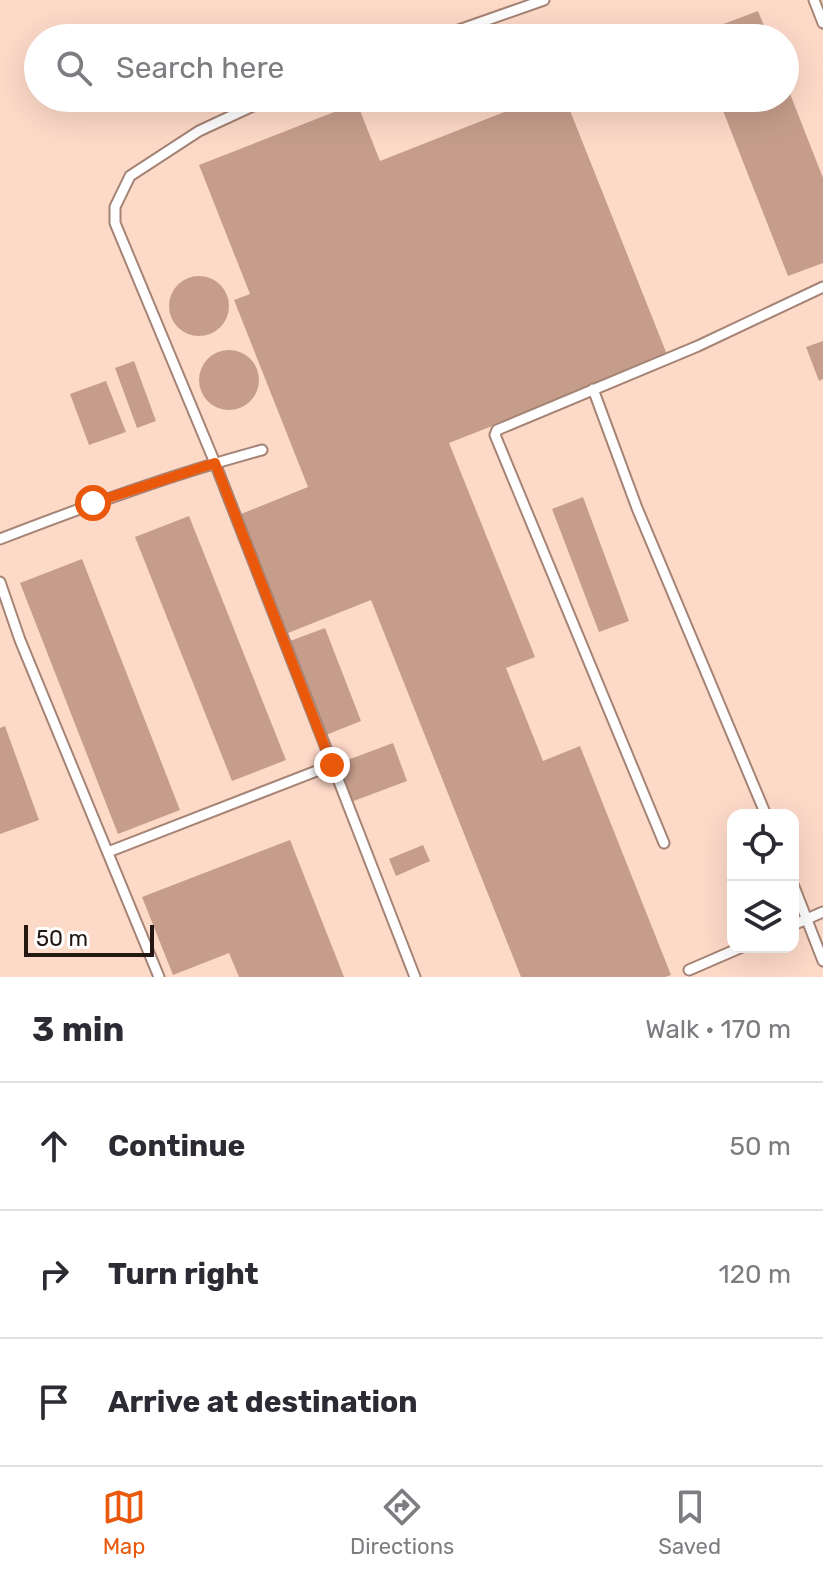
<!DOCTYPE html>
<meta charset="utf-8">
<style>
:root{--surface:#fff;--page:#f7f7f7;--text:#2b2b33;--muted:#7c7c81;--line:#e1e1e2;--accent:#ea580c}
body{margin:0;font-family:Rubik,sans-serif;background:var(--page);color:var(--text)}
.controls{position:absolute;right:24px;bottom:24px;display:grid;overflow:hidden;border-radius:16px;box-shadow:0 8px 32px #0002}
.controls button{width:72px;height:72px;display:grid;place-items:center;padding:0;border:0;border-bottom:2px solid var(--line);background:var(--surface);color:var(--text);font:40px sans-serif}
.scale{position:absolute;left:24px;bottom:20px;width:130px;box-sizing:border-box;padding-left:8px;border:4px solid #251812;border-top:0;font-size:22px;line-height:28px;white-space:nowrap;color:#251812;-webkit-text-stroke:6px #fff;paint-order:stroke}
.stop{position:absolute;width:24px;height:24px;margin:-18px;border:6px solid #ea580c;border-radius:50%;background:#fff}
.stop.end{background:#ea580c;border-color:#fff;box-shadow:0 2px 8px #0008}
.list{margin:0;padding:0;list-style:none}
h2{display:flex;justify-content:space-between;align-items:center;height:104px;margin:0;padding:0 32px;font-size:34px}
h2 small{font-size:26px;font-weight:400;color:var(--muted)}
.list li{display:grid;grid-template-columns:52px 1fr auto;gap:24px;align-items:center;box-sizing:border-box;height:128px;padding:0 32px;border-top:2px solid var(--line)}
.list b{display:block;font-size:30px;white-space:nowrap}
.list em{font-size:26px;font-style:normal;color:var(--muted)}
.icon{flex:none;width:44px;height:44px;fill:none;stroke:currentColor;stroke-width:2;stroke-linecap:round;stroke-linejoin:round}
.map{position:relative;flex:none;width:823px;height:977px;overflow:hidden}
.search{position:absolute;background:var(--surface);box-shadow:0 8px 32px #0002;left:24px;right:24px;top:24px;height:88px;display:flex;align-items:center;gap:20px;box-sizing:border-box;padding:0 28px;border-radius:44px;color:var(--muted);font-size:30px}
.sheet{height:488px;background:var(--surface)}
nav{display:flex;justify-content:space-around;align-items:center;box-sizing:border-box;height:112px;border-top:2px solid var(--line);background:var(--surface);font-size:22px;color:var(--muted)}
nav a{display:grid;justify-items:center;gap:4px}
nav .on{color:var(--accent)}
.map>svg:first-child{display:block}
</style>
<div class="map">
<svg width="823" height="977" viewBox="0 0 823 977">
<rect width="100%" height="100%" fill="#fdd9c8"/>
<!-- building -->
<path fill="#c69d8b" d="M758,11L769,38H695L694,35Z
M785,81L823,178V263L788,276L718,98H785Z
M540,98H565L668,357L449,443L535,657L506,668L543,761L580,746L671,975L665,977H521L371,600L288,633L241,514L308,487L234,300L250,294L199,165L357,103L380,161Z
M169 306a30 30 0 1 1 60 0a30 30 0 1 1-60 0Z
M823,341V379L819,381L806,347Z
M199 380a30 30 0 1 1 60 0a30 30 0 1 1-60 0Z
M134,361L156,421L137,428L115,368Z
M106,381L126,432L89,445L70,394Z
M583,497L629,621L599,632L552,509Z
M189,516L286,760L232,781L135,537Z
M82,559L180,810L118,834L20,583Z
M325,628L361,721L326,735L290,641Z
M5,726L39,820L0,834V728Z
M393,743L407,781L351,802L337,764Z
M290,840L344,977H239L229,953L173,975L142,897Z
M423,845L430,861L396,876L389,859Z"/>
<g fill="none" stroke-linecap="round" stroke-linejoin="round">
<defs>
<path id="lane" d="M814,0L823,23
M436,38L544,0
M270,98L199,131L130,176L115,207V223L215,463L415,977
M593,389L637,508L766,815
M0,539C86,506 173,474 262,450
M0,582L20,640L159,977
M664,843L495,435L497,430L698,346L823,287
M108,852L332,765
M793,884L823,961
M793,925L823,912
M689,970L742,947"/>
</defs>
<!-- lane casing -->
<use href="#lane" stroke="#a58375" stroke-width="13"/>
<!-- lane -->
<use href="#lane" stroke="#fff" stroke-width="9"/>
</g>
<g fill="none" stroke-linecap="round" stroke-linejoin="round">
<!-- route -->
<path stroke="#ea580c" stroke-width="10" d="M93,503L215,463L332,765"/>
</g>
</svg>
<div class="controls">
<button><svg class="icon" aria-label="locate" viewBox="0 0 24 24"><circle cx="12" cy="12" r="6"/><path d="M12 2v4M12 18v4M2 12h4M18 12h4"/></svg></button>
<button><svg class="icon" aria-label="layers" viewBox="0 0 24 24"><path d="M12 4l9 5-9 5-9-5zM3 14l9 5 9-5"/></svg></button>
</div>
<div class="scale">50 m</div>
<div class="stop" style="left:93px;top:503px"></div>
<div class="stop end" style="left:332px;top:765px"></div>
<div class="search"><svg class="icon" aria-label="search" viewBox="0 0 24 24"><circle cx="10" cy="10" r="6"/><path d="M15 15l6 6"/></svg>Search here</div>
</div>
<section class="sheet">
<h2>3 min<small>Walk · 170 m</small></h2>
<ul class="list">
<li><svg class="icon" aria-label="ahead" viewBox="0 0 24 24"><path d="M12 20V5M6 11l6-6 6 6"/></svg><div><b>Continue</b></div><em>50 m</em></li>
<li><svg class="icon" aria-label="right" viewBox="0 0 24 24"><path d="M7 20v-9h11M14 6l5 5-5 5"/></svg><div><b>Turn right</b></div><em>120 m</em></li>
<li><svg class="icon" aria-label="arrive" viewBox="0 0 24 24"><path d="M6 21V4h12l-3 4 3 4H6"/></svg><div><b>Arrive at destination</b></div></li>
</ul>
</section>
<nav>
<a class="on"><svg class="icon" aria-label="map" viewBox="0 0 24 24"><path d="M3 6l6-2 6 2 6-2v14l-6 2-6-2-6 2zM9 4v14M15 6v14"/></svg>Map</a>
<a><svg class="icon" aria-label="directions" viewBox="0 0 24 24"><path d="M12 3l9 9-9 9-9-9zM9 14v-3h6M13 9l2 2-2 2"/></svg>Directions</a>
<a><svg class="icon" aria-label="saved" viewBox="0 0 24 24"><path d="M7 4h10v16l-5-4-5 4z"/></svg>Saved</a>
</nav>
